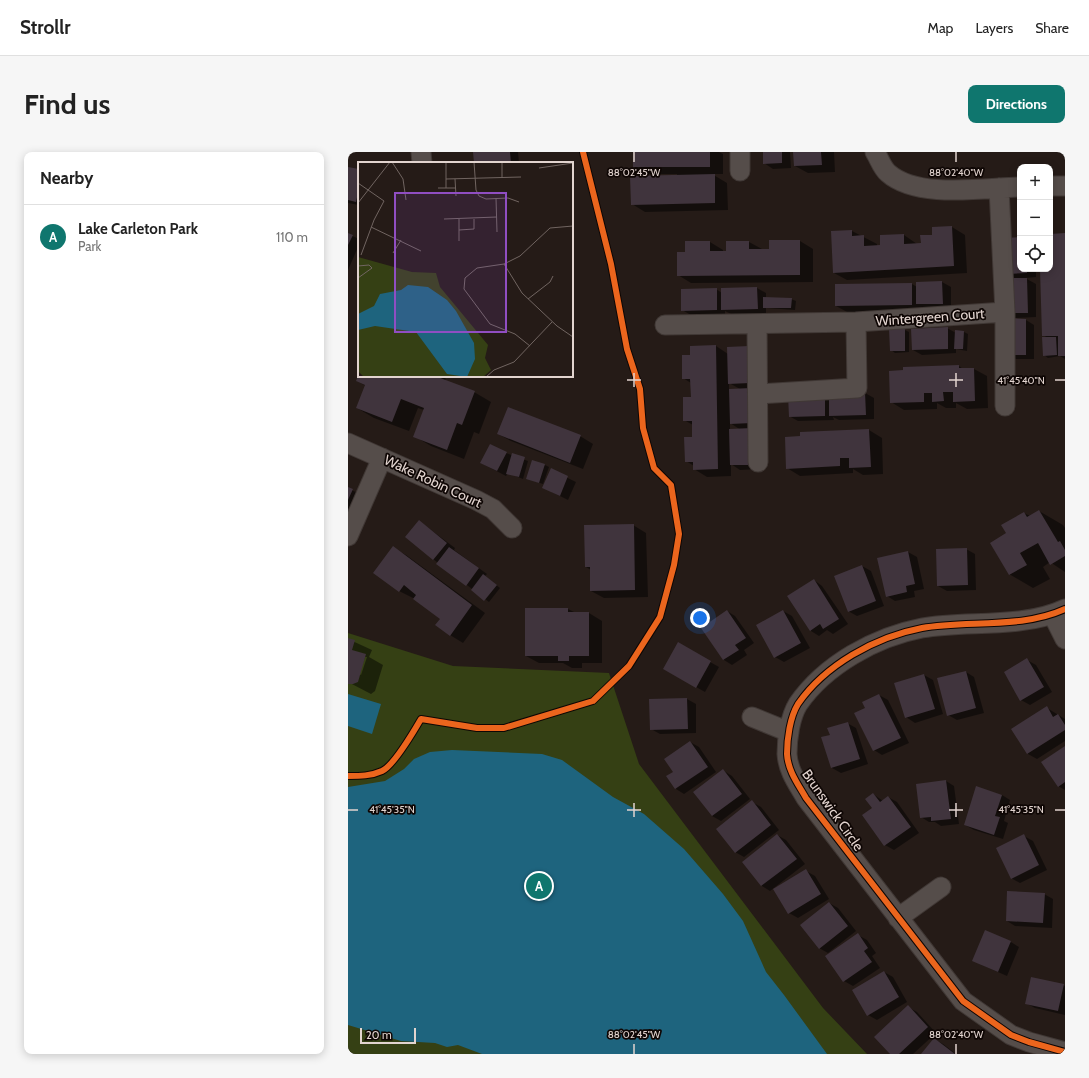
<!DOCTYPE html>
<meta charset="utf-8">
<style>
:root{--surface:#fff;--page:#f6f6f6;--text:#222;--muted:#767676;--line:#e0e0e0;--accent:#0f766e}
body{margin:0;font-family:Cabin,sans-serif;background:var(--page);color:var(--text)}
.controls{position:absolute;right:12px;top:12px;display:grid;overflow:hidden;border-radius:8px;box-shadow:0 2px 10px #0003}
.controls button{width:36px;height:36px;display:grid;place-items:center;padding:0;border:0;border-bottom:1px solid var(--line);background:var(--surface);color:var(--text);font:20px sans-serif}
.scale{position:absolute;left:12px;bottom:10px;width:56px;box-sizing:border-box;padding-left:4px;border:2px solid #e2d4cf;border-top:0;font-size:11px;line-height:14px;white-space:nowrap;color:#e2d4cf;-webkit-text-stroke:3px #0e0604;paint-order:stroke}
.you{position:absolute;left:352px;top:466px;width:14px;height:14px;margin:-10px;border:3px solid #fff;border-radius:50%;background:#1a73e8;box-shadow:0 0 0 6px #1a73e833}
.badge{display:grid;place-items:center;width:26px;height:26px;border-radius:50%;background:var(--accent);color:#fff;font-size:13px;font-weight:700}
.pin{position:absolute;translate:-50% -50%;border:2px solid #fff;box-shadow:0 1px 4px #0006}
.list{margin:0;padding:0;list-style:none}
h2{display:flex;justify-content:space-between;align-items:center;height:52px;margin:0;padding:0 16px;font-size:17px}
h2 small{font-size:13px;font-weight:400;color:var(--muted)}
.list li{display:grid;grid-template-columns:26px 1fr auto;gap:12px;align-items:center;box-sizing:border-box;height:64px;padding:0 16px;border-top:1px solid var(--line)}
.list b{display:block;font-size:15px;white-space:nowrap}
.list p{margin:0;font-size:13px;white-space:nowrap;color:var(--muted)}
.list em{font-size:13px;font-style:normal;color:var(--muted)}
.icon{flex:none;width:22px;height:22px;fill:none;stroke:currentColor;stroke-width:2;stroke-linecap:round;stroke-linejoin:round}
.map{position:relative;flex:none;width:717px;height:902px;overflow:hidden;border-radius:8px}
header{display:flex;align-items:center;gap:24px;box-sizing:border-box;height:56px;padding:0 20px;background:var(--surface);border-bottom:1px solid var(--line)}
header strong{font-size:19px}
nav{display:flex;gap:22px;margin-inline-start:auto;font-size:14px}
.intro{display:flex;align-items:center;justify-content:space-between;box-sizing:border-box;height:96px;padding:0 24px}
h1{margin:0;font-size:28px}
.button{padding:10px 18px;border-radius:8px;background:var(--accent);color:#fff;font-size:14px;font-weight:700}
main{display:flex;gap:24px;padding:0 24px}
aside{flex:1;background:var(--surface);border-radius:8px;box-shadow:0 2px 10px #0003}
.map>svg:first-child{display:block}
</style>
<header>
<strong>Strollr</strong>
<nav><a>Map</a><a>Layers</a><a>Share</a></nav>
</header>
<div class="intro"><h1>Find us</h1><a class="button">Directions</a></div>
<main>
<aside>
<h2>Nearby<small></small></h2>
<ul class="list">
<li><span class="badge">A</span><div><b>Lake Carleton Park</b><p>Park</p></div><em>110 m</em></li>
</ul>
</aside>
<div class="map">
<svg width="717" height="902" viewBox="0 0 717 902">
<rect width="100%" height="100%" fill="#251b17"/>
<!-- green -->
<path fill="#354014" d="M0,481L105,514L261,521L291,612L475,856L519,902H0Z"/>
<!-- water -->
<path fill="#1e647e" d="M0,542L33,552L24,582L0,574Z
M104,598L194,602L214,608L265,645L296,662L336,697L375,742L395,769L418,820L436,843L479,902H134L110,893L99,895L87,891L53,889L0,873V635L37,629L56,617L66,607L82,600Z"/>
<!-- shadow -->
<path fill="#0007" fill-rule="evenodd" d="M126,0H170L171,11H127Z
M286,0H371L375,2V22H364L379,31L380,58L297,60L284,52L329,24V22H299L286,15Z
M416,0H442L443,16L425,17L416,11Z
M446,0H486L487,20L460,21L447,14Z
M0,16L11,18V53L0,51Z
M604,75L617,83L619,121L499,128L486,121L504,79L529,92V94H533L556,83L569,92H574L585,84Z
M0,82L11,87V93L0,118Z
M717,82V207L712,204L700,206L696,203L700,186L695,183L693,117H702V83Z
M672,86V117H688V125L677,126L688,132V165L667,166L658,161L668,127L658,121Z
M452,89L465,97V130L343,131L330,123L338,101L362,90L375,98V100H379L401,90L414,97L422,98Z
M594,130L603,135V156L501,161L488,154L564,132L569,135V131Z
M409,136L418,141V146L443,147L448,149L447,158L418,156V162H383L377,159V162L343,163L334,158L368,137L374,141V137Z
M678,168L686,173V207H668L659,202Z
M599,176L608,181L616,180L620,182L619,199L608,197V201L574,203L565,198Z
M557,178L561,180V200L547,201L543,198Z
M368,194L380,202L401,196L413,317L392,318L383,312V324L359,325L346,317V314L338,309L345,286V273L336,268L344,246L343,231L335,226L343,204ZM381,231L392,237L381,238ZM382,271L393,278H382Z
M611,214L615,217H626L639,224L640,256L619,257L608,251V256H598L589,251V257L556,258L543,250Z
M11,224H98L97,229L126,240L143,250L131,282L126,280L116,307L83,294L66,284L76,258L70,256L61,279L26,266L9,256L18,234L9,229Z
M517,241L526,246V267L491,268L485,265L486,268L450,269L441,264V244Z
M521,278L534,286L535,322L515,323L505,317V321L452,324L439,316Z
M150,282L232,284L245,292L235,317L163,289Z
M158,301L180,309L175,327L160,321L158,324L133,311Z
M197,313L201,315L195,332L183,328Z
M203,318L228,330L220,348L204,340Z
M0,336L17,345L0,362Z
M691,359L715,373L717,376V420L702,410L695,415L702,427L685,436L661,422L660,382L676,361L682,364Z
M71,369L107,396L106,398L139,422L137,424L152,436L141,450L85,407Z
M285,373L298,381L300,445L256,446L243,439V418L238,415Z
M45,396L58,403L137,461L115,491L102,483L93,467L65,446L51,439Z
M618,397L627,402L628,438L599,439L590,434Z
M560,400L569,405L576,437L566,439L567,445L547,449L539,444Z
M514,414L523,419L536,454L509,464L500,459Z
M466,428L474,434L500,472L485,482L479,478L471,484L463,479Z
M178,457H220L228,461H241L254,469V511H234V516H224L215,511H191L178,504Z
M379,459L387,464L406,491L396,498L399,503L384,513L376,508L354,476Z
M435,459L444,464L462,496L436,510L427,505Z
M0,487L24,498L21,505L35,513L27,539L23,542L0,530ZM17,505H19L13,523L11,522Z
M330,492L371,515L357,540L316,517Z
M679,508L688,513L704,540L682,553L673,548L657,521Z
M618,520L626,525L636,561L609,568L600,563Z
M576,523L585,528L595,562L567,571L558,565Z
M531,543L540,548L561,591L534,603L526,598L518,556Z
M339,547L348,552V581L312,582L303,577Z
M699,556L717,567V589L689,607L680,602L665,577Z
M499,571L508,576L520,612L493,621L484,616L483,583Z
M342,590L351,595L368,620L336,642L328,637Z
M717,595V638L710,634Z
M376,619L384,624L402,647L373,669L364,664Z
M598,629L606,634L611,672L593,674L587,670H581L573,665Z
M525,642L535,649L540,645L549,650L571,681L546,698L537,693L525,657Z
M654,643L662,648L656,669L660,671L655,687L626,678L617,673Z
M404,650L413,655L431,678L396,705L387,700Z
M429,683L438,688L457,712L422,739L414,734L395,710Z
M676,684L685,689L699,718L672,731L663,726Z
M458,719L467,724L481,747L450,766L441,761Z
M696,742L705,747L704,776L667,774L659,769Z
M481,751L490,756L508,779L480,801L471,796Z
M510,783L519,788L528,801L524,804L532,816L505,834L496,829L478,804Z
M663,790L671,795L659,824L634,813Z
M536,820L545,825L559,850L529,868L520,863Z
M715,833L717,834V863L687,856L678,851Z
M560,855L569,860L588,881L565,902H543Z
M586,887L595,892L608,902H575Z"/>
<!-- building -->
<path fill="#40343d" d="M125,0H162L163,11H126Z
M285,0H362V15H285Z
M415,0H434V11L415,12Z
M445,0H473L474,13L446,14Z
M0,15L11,17V36L8,50L0,48Z
M367,22V51L283,53L282,24Z
M604,74L606,114L485,121L483,79L504,78V84L516,83V94L532,93V83L556,82V92L573,91L572,83H584V75Z
M0,81L5,83L0,93Z
M717,81V204H710V184H694L692,117H702V82Z
M672,85V117H679V121L657,122L656,86Z
M421,88H452V123L329,124V100H337V89H362V99H378V89H401V97H421Z
M657,126H679L680,161H657Z
M594,129L595,152H568V130Z
M564,131V153L487,154V132Z
M409,135L410,157L373,158V136Z
M369,136V158L333,159V137Z
M415,145L444,146L443,156H415Z
M658,166L678,167V203H658Z
M600,175V197L564,198L563,177Z
M541,177H557V199H542Z
M607,178L616,179L615,197H606Z
M694,185H708L709,203L695,204Z
M368,193L370,317L345,318V310H337L336,285H344V269H335V245H343L342,227H334V203H342V194Z
M401,194L402,231L380,232L379,195Z
M611,213V216H626L627,249L605,250V240H595L596,249L584,250V241H576V250L542,251L541,219L555,218V215Z
M11,221V224H87L127,239L114,273L109,271L99,298L65,285L76,256L53,247L44,270L8,256L17,233L8,229Z
M403,236L404,271L382,272L381,237Z
M517,240L518,263L481,264V241Z
M477,242V264L441,265L440,243Z
M160,255L233,283L222,311L149,282Z
M404,276V313H382L381,277Z
M521,277L523,315L501,316V306H492V314L438,317L437,285L452,284V280Z
M142,292L159,300L149,319L132,311Z
M164,301L177,305L171,325L158,322Z
M184,308L197,312L191,331L178,327Z
M203,316L220,324L212,344L194,336Z
M0,335L5,337L0,348Z
M691,358L710,390L712,389L717,398V404L702,413L690,391L672,401L679,413L661,423L642,391L658,381L653,373L676,360L679,365Z
M71,368L99,391L85,408L57,385Z
M286,372L287,438L242,439V415H237L236,373Z
M45,394L124,453L102,484L87,473L92,467L65,447L68,443L56,433L51,440L25,421Z
M101,395L131,416L118,434L88,412Z
M619,396L620,433L589,434L588,397Z
M560,399L567,432L558,434L559,440L538,445L529,406Z
M514,413L528,449L500,460L486,424Z
M135,422L149,433L136,449L123,438Z
M466,427L491,467L475,477L472,472L462,479L439,444Z
M177,456H220V460H241V504H221V509H210V504H177Z
M379,458L398,486L387,493L391,498L375,508L353,476Z
M435,458L453,491L426,506L408,473Z
M0,486L7,488L4,498L18,502L10,530L5,532H0Z
M330,490L363,509L348,536L315,517Z
M679,506L696,535L672,549L656,520Z
M618,519L628,556L599,564L589,526Z
M576,522L587,557L557,566L546,531Z
M531,542L553,586L525,599L506,561L517,556L514,550Z
M339,546L340,577L302,578L301,547Z
M699,554L705,565L710,562L717,573V578L679,602L663,577Z
M500,570L512,607L483,616L473,585L482,583L479,576Z
M342,589L360,615L327,637L318,624L325,620L316,607Z
M717,594V630L710,635L693,610Z
M375,617L394,642L364,664L345,640Z
M598,628L603,667L583,669V665L572,666L568,632Z
M628,634L654,643L647,664L652,665L646,683L616,673Z
M525,641L532,650L540,644L563,675L536,694L514,663L524,656L517,647Z
M404,648L423,673L387,701L368,677Z
M429,682L449,707L413,734L394,710Z
M676,682L691,713L663,727L648,696Z
M458,717L473,742L440,762L425,737Z
M659,739L697,741L695,771L658,769Z
M481,750L500,774L471,797L452,773Z
M637,778L663,789L650,820L624,809Z
M510,781L520,796L516,799L524,810L495,830L477,804Z
M536,819L551,845L519,864L504,838Z
M683,825L716,832L710,859L677,852Z
M560,853L580,875L551,902H542L526,885Z
M586,886L607,902H573Z"/>
<g fill="none" stroke-linecap="round" stroke-linejoin="round">
<defs>
<path id="minor" d="M73,0L74,11
M392,0V19
M527,0C531,6 534,16 540,21C569,47 635,36 672,35
M702,34H717
M651,36L657,160V254
M409,172L410,310
M317,173L508,170L657,160
M411,242L509,236L508,170
M0,291L128,348L145,357L164,376
M0,384L34,306
M717,457C674,477 619,468 574,476C527,485 477,513 450,552C442,565 439,587 439,602C440,619 450,632 458,646L615,849L663,883L681,890L717,900
M705,463L717,487
M404,565L441,580
M550,766L593,735"/>
</defs>
<!-- minor casing -->
<use href="#minor" stroke="#403835" stroke-width="21"/>
<!-- minor -->
<use href="#minor" stroke="#554d4a" stroke-width="19"/>
<defs>
<path id="cycleway" d="M717,457C674,477 619,468 574,476C527,485 477,513 450,552C442,565 439,587 439,602C440,619 450,632 458,646L615,849L663,883L681,890L717,900
M0,624C12,624 23,624 34,619C45,614 66,579 73,567L129,576H156L245,549L281,514L312,465L326,413L331,382L323,333L306,316L295,276L292,237L279,197L263,112L235,0"/>
</defs>
<!-- cycleway casing -->
<use href="#cycleway" stroke="#0e0604" stroke-width="8"/>
<!-- cycleway -->
<use href="#cycleway" stroke="#eb651d" stroke-width="6"/>
</g>
<!-- ticks -->
<path fill="none" stroke="#e2d4cf" stroke-width="1.5" d="M286,0V10M608,0V10M286,221V235M608,221V235M279,228H293M601,228H615M707,228H717M286,651V665M608,651V665M0,658H10M279,658H293M601,658H615M707,658H717M286,892V902M608,892V902"/>
<g text-anchor="middle" stroke-width="3.5" stroke-linejoin="round" paint-order="stroke">
<!-- street labels -->
<g font-size="14" fill="#e2d4cf" stroke="#0e0604">
<text transform="translate(582 165) rotate(-4)" y="5">Wintergreen Court</text>
<text transform="translate(85 329) rotate(25)" y="5">Wake Robin Court</text>
<text transform="translate(485 658) rotate(55)" y="5">Brunswick Circle</text>
</g>
</g>
<!-- overview -->
<g transform="translate(10 10)">
<rect width="215" height="215" fill="#251b17"/>
<path d="M0,95L54,110L78,111L82,125L130,183L127,196L133,208L125,215H6L0,209Z" fill="#354014"/>
<path d="M50,123L70,125L89,138L98,149L116,181L117,197L109,215L89,212L58,170L17,164L0,168V152L16,144L22,132L43,128Z" fill="#1e647e"/>
<path fill="none" stroke="#716561" stroke-width="1" d="M34,0L45,17L48,38M88,0V26M116,0L118,28L121,34L128,37L150,36L161,40M181,6L215,1M144,15V0M88,17L163,15M97,17L98,34M0,21L26,39L16,58L3,93M80,26H98M138,36L139,70M0,41L32,0M86,57L139,55M101,57V79M13,65L63,89M101,68L116,67V57M35,91L43,78M146,102L164,131L199,164L215,175M0,104L11,103L14,106L0,116M170,137L192,120L195,114M172,184L157,172L132,162L106,127L107,116L119,106L146,102L162,94L192,66L215,64M128,215L136,208L156,200L194,160"/>
<path fill="#904ec2" fill-opacity="0.15" stroke="#904ec2" stroke-width="2" d="M37,31H148V170H37Z"/>
<rect width="215" height="215" fill="none" stroke="#e2d4cf" stroke-width="2"/>
</g>
<g font-size="10" text-anchor="middle" fill="#e2d4cf" stroke="#0e0604" stroke-width="3.5" stroke-linejoin="round" paint-order="stroke">
<text x="286" y="24">88°02'45"W</text>
<text x="608" y="24">88°02'40"W</text>
<text x="673" y="232">41°45'40"N</text>
<text x="44" y="661">41°45'35"N</text>
<text x="673" y="661">41°45'35"N</text>
<text x="286" y="886">88°02'45"W</text>
<text x="608" y="886">88°02'40"W</text>
</g>
</svg>
<div class="controls">
<button>+</button>
<button>−</button>
<button><svg class="icon" aria-label="locate" viewBox="0 0 24 24"><circle cx="12" cy="12" r="6"/><path d="M12 2v4M12 18v4M2 12h4M18 12h4"/></svg></button>
</div>
<div class="scale">20 m</div>
<div class="you"></div>
<div class="pin badge" style="left:191px;top:734px">A</div>
</div>
</main>
